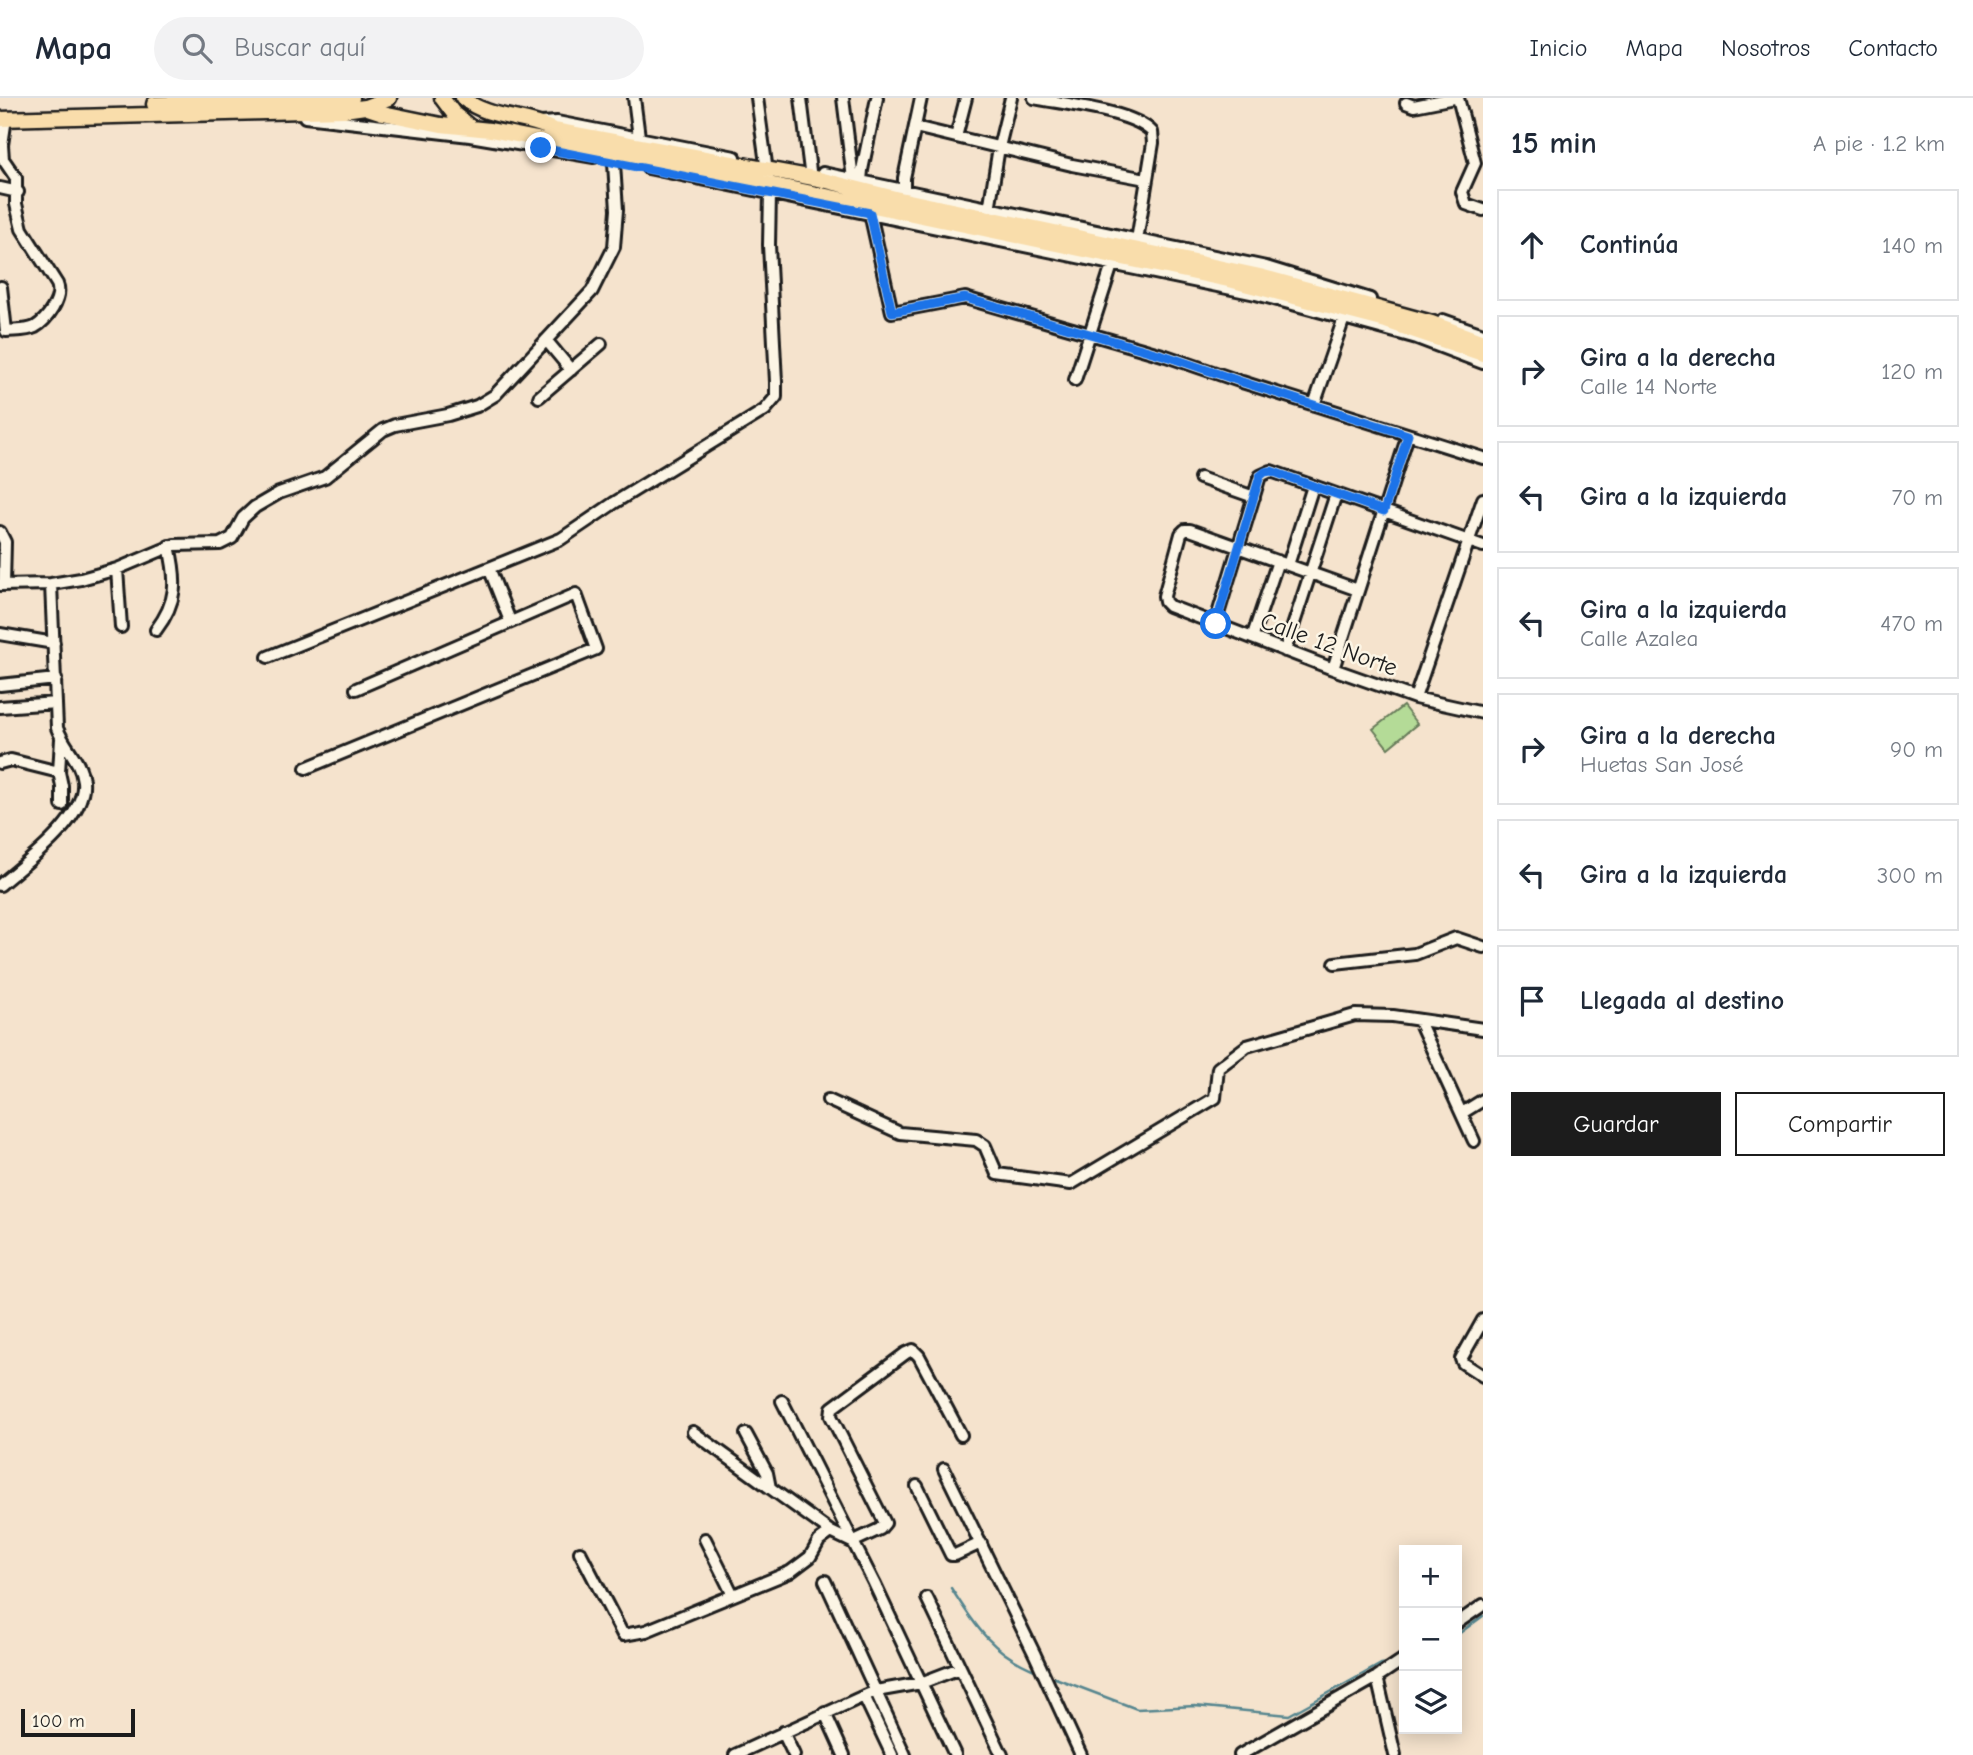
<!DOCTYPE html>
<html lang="es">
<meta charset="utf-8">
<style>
:root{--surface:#fff;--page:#f2f2f3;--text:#1f2937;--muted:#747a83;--line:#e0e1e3;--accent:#1c1c1c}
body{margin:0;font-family:"Comic Neue",sans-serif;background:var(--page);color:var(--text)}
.controls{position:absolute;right:21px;bottom:21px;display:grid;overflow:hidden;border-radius:0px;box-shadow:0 4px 18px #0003}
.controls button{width:63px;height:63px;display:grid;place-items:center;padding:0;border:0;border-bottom:2px solid var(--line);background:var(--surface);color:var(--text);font:35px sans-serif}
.scale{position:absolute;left:21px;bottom:18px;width:114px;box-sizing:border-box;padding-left:7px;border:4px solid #1c1c1c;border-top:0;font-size:19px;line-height:24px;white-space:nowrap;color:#1c1c1c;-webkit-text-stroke:5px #fcf5e5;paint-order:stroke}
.stop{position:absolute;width:21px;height:21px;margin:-16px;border:5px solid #1a73e8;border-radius:50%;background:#fff}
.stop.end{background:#1a73e8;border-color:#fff;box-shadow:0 2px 7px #0008}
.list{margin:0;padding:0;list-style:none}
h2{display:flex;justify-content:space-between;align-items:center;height:91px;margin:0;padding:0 28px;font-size:30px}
h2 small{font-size:23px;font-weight:400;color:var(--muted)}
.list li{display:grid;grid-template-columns:46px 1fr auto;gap:21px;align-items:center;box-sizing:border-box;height:112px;margin:0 14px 14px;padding:0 14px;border:2px solid var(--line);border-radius:0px}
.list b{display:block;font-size:26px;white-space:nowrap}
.list p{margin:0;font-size:23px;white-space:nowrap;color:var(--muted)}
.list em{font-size:23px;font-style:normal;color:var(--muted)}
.actions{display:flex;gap:14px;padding:21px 28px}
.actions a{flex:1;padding:16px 0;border:2px solid var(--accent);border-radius:0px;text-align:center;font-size:24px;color:var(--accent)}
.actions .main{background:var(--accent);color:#fff}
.icon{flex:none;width:38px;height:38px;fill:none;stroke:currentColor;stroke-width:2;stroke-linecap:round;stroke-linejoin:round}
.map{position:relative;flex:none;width:1483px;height:1657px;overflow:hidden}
header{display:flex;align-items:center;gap:42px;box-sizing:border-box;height:98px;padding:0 35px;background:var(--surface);border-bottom:2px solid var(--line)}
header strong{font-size:33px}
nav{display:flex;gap:38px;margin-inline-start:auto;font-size:24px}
.search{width:490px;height:63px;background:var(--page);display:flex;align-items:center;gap:18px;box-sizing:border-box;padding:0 24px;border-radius:38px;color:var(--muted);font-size:26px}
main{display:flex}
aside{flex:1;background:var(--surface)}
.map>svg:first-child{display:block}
</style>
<header>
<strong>Mapa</strong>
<div class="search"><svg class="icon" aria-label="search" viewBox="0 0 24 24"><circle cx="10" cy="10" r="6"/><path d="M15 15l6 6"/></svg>Buscar aquí</div>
<nav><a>Inicio</a><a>Mapa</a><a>Nosotros</a><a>Contacto</a></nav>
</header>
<main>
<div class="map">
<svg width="1483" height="1657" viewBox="0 0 1483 1657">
<rect width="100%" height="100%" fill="#f5e3cd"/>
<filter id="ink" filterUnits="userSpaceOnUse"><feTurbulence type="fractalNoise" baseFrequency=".0143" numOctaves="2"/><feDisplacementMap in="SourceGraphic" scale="14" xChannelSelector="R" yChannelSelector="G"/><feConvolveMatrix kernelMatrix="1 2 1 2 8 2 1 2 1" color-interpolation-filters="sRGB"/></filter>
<g filter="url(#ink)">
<!-- green -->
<path fill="#b4db97" stroke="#687c5a" stroke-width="2" d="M1403,608L1417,626L1388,650L1373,631Z"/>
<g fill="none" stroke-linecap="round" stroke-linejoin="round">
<!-- stream -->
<path stroke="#56868f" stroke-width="2.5" d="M951,1490C975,1528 993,1556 1037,1573
M1457,1537L1483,1518
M1050,1578L1137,1611L1195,1608L1289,1617L1381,1566L1390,1565"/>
<defs>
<path id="minor" d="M634,0L639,39
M801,0L810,73
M843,0L853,81
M1034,0C1063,6 1133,13 1152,34L1153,45L1137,142
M1458,0L1475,65L1462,94L1466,106L1483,112
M1406,5L1414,8L1454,0
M305,19L470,38L594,59
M541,25L557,24L735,59
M915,29L1072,67L1146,81
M956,39L966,0
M648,70L1256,196L1417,240L1483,265
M823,75L1266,169L1370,201
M861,83L862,72L877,0
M0,90L18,94
M904,94V80L921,0
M989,112L999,49L1011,0
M870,115L892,214L965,200L1166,258L1242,284L1483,360
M1,189L6,233C14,232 27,233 35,229C47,222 63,200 57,186L22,131L16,106V80L3,61L2,47L6,20
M1443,222L1483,236
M546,242L571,272
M1075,282L1112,167
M539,299L601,246
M1314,307L1344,220
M1200,380L1254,399
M0,434L5,444L4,487
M1288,467L1313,388
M489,470L510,523
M117,471L121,529
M0,487L51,486L81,481L117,471L174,447L220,446L232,440L243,420L255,409L279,395L325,379L383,332L395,327L448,317L477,308L495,297L592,193L614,149L617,112L613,50
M1358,492L1190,432H1185L1181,436L1164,498L1165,504L1169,508L1333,571L1415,600L1483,615
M1215,526L1260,378L1271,373L1483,448
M156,532C178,503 177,482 169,448
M0,536L54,545
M1252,540L1278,463
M1285,553L1336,396
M268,559L561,441L614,405L765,312L776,299V284L769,147L770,95L757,0
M1333,571L1408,337
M0,587L56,581
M1415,600L1483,401
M0,609L56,605
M61,641L59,674L62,688V707
M0,665L11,662L59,674
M306,670L596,551L576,496L356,591
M0,787C25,765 87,721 83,683C81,663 64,649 57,630L51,486
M1335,865L1415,856L1456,840L1483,849
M1419,923L1474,1043
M828,1002L900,1035L976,1042L985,1048L997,1076L1071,1086L1215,1000L1218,970L1247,948L1355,917L1393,918L1483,931
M1462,1015L1483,1002
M1483,1222L1461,1261L1463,1265L1483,1278
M782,1303L874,1485L955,1657
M693,1334L831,1434L852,1444L880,1431L885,1425L831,1318L832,1310L906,1255L913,1252L919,1258L961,1337
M746,1336L767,1375L770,1390
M944,1371L1035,1557L1081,1657
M917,1388L951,1457H955L981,1445
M705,1441L733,1497
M580,1454L623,1537L646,1533L790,1474L810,1459L819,1443L831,1434
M825,1483L905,1657
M927,1500L1002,1657
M1457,1525L1483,1507
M1377,1579L1395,1657
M864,1598L892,1657
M825,1615L844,1657
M783,1634L794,1657
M735,1657L864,1598L876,1593L921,1585L960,1570
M1240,1657L1377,1579L1404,1561"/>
<path id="major" d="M442,0L454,16L470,29
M463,0C489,22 525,17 554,32L819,81L895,100L1260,178L1432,225L1483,244
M154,6L260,2L329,3L352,0
M365,9L383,15L441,27L490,32L769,86L1233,183L1386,223L1483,256
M0,21L344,12L365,9L389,0"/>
</defs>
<!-- minor casing -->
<use href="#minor" stroke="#1c1c1c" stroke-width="16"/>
<!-- major casing -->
<use href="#major" stroke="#1c1c1c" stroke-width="19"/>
<!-- minor -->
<use href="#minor" stroke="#fcf5e5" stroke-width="10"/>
<!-- major -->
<use href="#major" stroke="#f9ddab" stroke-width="14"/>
</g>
</g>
<g fill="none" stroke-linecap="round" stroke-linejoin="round" filter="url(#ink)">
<!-- route -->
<path stroke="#1a73e8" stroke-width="9" d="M541,50L870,115L892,214L965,200L1166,258L1242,284L1408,337L1384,413L1271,373L1265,374L1260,378L1216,526"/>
</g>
<g text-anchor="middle" stroke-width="5" stroke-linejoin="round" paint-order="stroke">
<!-- street labels -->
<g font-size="24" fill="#1c1c1c" stroke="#fcf5e5">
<text transform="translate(1329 546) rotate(20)" y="8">Calle 12 Norte</text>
</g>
</g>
</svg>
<div class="controls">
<button>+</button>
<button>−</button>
<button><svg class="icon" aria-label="layers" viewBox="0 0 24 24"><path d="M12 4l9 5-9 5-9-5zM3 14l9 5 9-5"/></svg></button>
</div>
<div class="scale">100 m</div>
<div class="stop" style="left:1216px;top:526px"></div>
<div class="stop end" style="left:541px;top:50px"></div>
</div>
<aside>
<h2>15 min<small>A pie · 1.2 km</small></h2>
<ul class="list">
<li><svg class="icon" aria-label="ahead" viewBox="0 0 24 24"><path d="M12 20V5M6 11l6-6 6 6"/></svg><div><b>Continúa</b></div><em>140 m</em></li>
<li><svg class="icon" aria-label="right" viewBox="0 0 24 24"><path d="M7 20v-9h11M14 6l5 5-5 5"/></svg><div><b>Gira a la derecha</b><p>Calle 14 Norte</p></div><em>120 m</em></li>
<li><svg class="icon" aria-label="left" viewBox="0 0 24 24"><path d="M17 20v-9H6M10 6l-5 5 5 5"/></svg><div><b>Gira a la izquierda</b></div><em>70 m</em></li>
<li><svg class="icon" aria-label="left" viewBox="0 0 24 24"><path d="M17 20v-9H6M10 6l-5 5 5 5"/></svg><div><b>Gira a la izquierda</b><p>Calle Azalea</p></div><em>470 m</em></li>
<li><svg class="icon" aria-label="right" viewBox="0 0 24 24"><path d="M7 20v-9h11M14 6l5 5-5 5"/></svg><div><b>Gira a la derecha</b><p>Huetas San José</p></div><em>90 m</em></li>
<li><svg class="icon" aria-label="left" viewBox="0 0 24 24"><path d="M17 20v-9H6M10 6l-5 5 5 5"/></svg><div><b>Gira a la izquierda</b></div><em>300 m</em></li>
<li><svg class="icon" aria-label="arrive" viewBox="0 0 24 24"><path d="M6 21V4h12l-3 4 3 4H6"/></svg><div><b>Llegada al destino</b></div></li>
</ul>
<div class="actions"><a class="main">Guardar</a><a>Compartir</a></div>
</aside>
</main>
